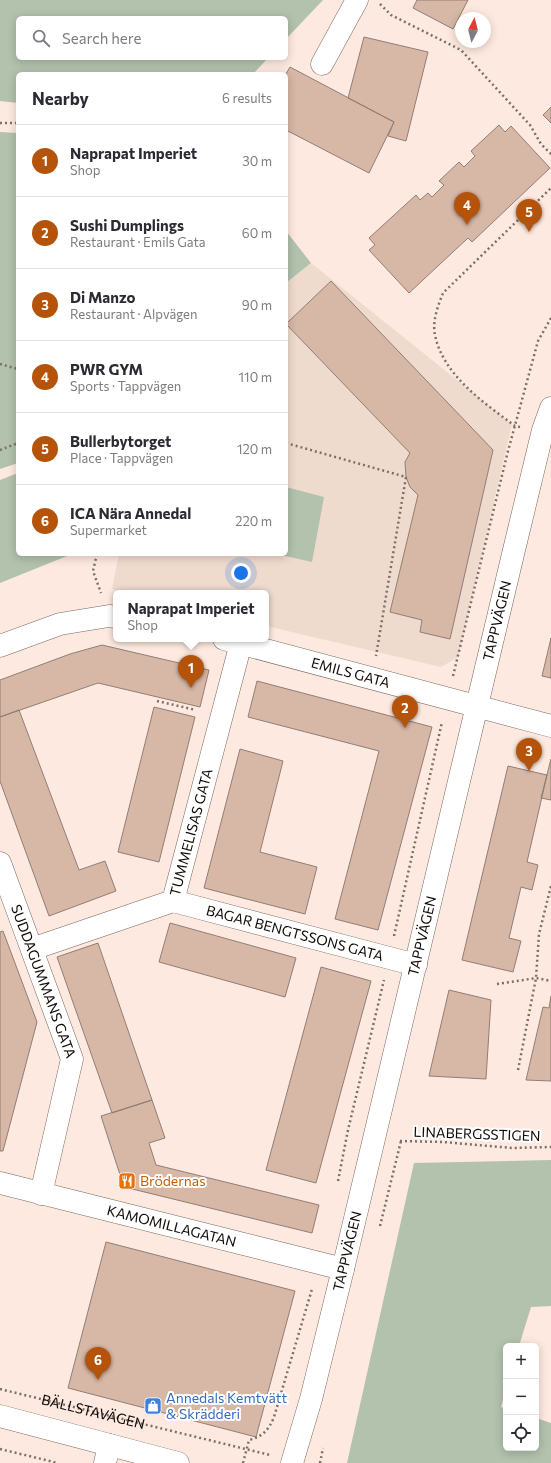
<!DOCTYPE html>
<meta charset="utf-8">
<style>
:root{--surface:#fff;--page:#f2f2f3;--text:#2b2b33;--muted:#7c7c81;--line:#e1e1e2;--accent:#b45309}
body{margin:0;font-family:Commissioner,sans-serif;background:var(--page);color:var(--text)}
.controls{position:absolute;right:12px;bottom:12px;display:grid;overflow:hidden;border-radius:6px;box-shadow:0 2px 10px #0003}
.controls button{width:36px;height:36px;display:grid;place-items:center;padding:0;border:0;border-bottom:1px solid var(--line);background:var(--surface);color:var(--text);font:20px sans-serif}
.compass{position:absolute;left:455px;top:12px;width:36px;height:36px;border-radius:50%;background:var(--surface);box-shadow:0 2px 10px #0003;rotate:7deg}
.you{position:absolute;left:241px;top:573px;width:14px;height:14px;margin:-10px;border:3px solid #fff;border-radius:50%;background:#1a73e8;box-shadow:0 0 0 6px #1a73e833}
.badge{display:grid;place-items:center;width:26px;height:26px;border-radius:50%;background:var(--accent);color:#fff;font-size:13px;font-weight:700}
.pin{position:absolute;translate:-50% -33px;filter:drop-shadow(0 1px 2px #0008)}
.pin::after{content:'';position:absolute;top:21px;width:14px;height:12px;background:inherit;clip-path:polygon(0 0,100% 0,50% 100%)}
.popup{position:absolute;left:113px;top:590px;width:156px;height:52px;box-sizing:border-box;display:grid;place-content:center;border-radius:6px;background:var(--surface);filter:drop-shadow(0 1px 3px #0005);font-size:13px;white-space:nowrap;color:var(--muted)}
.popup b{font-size:15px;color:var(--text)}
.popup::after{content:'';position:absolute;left:50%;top:100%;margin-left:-8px;border:8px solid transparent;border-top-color:var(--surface)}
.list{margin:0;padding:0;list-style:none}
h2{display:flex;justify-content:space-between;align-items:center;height:52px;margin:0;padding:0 16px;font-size:17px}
h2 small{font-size:13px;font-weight:400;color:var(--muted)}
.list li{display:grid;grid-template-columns:26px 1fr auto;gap:12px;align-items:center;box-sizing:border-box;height:72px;padding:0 16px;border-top:1px solid var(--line)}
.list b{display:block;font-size:15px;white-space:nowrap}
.list p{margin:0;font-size:13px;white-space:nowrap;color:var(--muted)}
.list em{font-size:13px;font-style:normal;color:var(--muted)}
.icon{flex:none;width:22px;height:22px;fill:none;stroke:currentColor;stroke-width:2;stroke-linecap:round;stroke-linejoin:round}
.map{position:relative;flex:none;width:551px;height:1463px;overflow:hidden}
.search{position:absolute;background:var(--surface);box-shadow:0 2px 10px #0003;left:16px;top:16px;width:272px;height:44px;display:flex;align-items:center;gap:10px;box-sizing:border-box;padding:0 14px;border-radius:6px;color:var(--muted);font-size:15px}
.panel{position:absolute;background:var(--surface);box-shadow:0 2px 10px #0003;left:16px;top:72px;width:272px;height:484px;border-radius:6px}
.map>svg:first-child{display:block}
</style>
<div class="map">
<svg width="551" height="1463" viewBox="0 0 551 1463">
<rect width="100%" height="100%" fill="#fde9df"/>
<!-- education -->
<path fill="#efdbcd" d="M311,263L512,424L458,657L441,667L266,626V593H127L112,589L119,554H286V283Z"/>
<!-- green -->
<path fill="#b2c2ad" d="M0,0H323L286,39V18H18V58H268L253,74H18V103L0,101Z
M0,132L18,133V463L0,469Z
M286,231L311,263L286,283Z
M18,473V554H72L0,583V480Z
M286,487L324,497L312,562L276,554H286Z
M551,1160V1306L531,1307L519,1346H506V1389L501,1407L506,1409V1448H536V1418L551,1423V1463H347L414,1163Z"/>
<!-- building -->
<path fill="#d7b7a6" stroke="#907e75" d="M417,0H468L453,29L413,8Z
M364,37L428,52L406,141L388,136L394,122L348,98Z
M290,67L394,122L369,173L286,130V74Z
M551,107V123L543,115Z
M499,125L505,132L511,126L550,168L472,242L468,238L409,293L369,250L375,245L369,238L416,195L420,200L428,193L432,197L444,185L439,181L459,162L464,167L475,156L471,151Z
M331,281L493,450L450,639L420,632L422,620L390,612L418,495L410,487L406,477L405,462L410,453L286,324Z
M551,638V678L542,676Z
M102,645L209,670L200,707L98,683L0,717V680L70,654Z
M257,681L432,727L378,930L335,919L379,751L248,717Z
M154,707L195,717L159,862L118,852Z
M19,710L79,870L105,861L116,891L49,916L0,781V717Z
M240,749L283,761L260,852L317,867L305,914L204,888Z
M551,759V800L541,798Z
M508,766L547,775L527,862L538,865L532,890L521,887L509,938L521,941L513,972L462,960Z
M170,923L296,958L285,997L159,962Z
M3,931L37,1022L3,1151H0V932Z
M98,943L152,1100L112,1113L57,957Z
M321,967L371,981L316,1183L266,1170Z
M449,990L491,1000L486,1079L429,1076Z
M551,996V1081L526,1080L543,1007L549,1008Z
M152,1100L165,1138L149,1143L156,1165L319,1205L312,1233L124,1187L101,1116Z
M106,1242L295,1291L256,1437L68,1388Z"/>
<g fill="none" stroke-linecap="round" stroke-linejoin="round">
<defs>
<g id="minor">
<path d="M322,64L357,0"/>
<path id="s2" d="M224,639L551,726"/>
<path d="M0,646L60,624L109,616L116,617"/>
<path id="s3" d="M0,863L72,1059L41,1194"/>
<path id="s4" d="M173,901L416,965"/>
<path id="s5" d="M32,949L173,901L241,643"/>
<path id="s6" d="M0,1183L343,1269"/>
<path d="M0,1416L178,1463"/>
<path d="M105,1463L109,1445"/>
<path id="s7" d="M292,1463L311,1399L343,1269L514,550L543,430L551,408"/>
</g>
</defs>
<!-- minor casing -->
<use href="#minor" stroke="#78675e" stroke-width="23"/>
<!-- path -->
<g stroke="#7c6f69" stroke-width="2.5" stroke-dasharray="2 3" stroke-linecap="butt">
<path d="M380,4L391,15L461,50L530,125L541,144L551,154"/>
<path d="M0,123H18"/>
<path d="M0,364L18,369"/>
<path d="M520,427L515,426C484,403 443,375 435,335C432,321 438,306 443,293L551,188"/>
<path d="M286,443L406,477L376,656"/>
<path d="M0,450L18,443"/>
<path d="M97,554L93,571L101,593"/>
<path d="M453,676L508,451L538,341L551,318"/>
<path d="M157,701L196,710"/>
<path d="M394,936L442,722"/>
<path d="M497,984L536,978L551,981"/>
<path d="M518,1070L536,978L539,934L551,886"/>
<path d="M400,1141L443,1142L512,1148L551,1147"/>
<path d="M338,1181L348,1130L384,980"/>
<path d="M380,1226L401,1141"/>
<path id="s1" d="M0,1389L270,1455"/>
<path d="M0,1449L58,1463"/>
<path d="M243,1463L249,1440C262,1437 269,1430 274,1417L312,1289"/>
<path d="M320,1463L323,1448"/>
</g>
<!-- minor -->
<use href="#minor" stroke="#fff" stroke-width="22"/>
</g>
<!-- icons -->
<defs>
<symbol id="restaurant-square" viewBox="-11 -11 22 22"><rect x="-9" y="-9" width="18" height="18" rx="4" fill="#e8710a" stroke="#fff"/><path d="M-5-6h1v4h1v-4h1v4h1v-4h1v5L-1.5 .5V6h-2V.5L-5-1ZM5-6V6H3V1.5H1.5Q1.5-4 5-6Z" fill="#fff"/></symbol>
<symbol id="shop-square" viewBox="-11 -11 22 22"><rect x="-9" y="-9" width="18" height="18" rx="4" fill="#3f7fe0" stroke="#fff"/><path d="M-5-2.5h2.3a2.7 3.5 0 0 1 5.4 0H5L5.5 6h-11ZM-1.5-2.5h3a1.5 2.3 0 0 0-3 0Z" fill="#fff"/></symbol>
</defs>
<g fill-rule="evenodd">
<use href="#restaurant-square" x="117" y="1171" width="20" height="20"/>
<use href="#shop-square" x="143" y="1396" width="20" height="20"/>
</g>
<g text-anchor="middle" stroke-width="4" stroke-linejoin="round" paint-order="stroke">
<!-- street labels -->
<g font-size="14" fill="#100a07" stroke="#fff">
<text dy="5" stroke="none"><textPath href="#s7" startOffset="867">TAPPVÄGEN</textPath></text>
<text dy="5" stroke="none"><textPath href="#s2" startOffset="131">EMILS GATA</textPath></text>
<text dy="5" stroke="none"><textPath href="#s5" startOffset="220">TUMMELISAS GATA</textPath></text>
<text dy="5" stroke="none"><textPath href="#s4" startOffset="126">BAGAR BENGTSSONS GATA</textPath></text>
<text dy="5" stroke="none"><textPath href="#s7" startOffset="543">TAPPVÄGEN</textPath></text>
<text dy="5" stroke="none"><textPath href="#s3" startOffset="126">SUDDAGUMMANS GATA</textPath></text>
<text transform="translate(477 1134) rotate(2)" y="5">LINABERGSSTIGEN</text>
<text dy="5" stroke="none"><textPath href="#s6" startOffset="177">KAMOMILLAGATAN</textPath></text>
<text dy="5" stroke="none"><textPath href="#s7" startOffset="219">TAPPVÄGEN</textPath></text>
<text dy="5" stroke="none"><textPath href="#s1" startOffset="96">BÄLLSTAVÄGEN</textPath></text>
</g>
<!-- food labels -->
<g font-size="14" fill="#c56008" stroke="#fff" text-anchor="start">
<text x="140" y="1186">Brödernas</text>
</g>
<!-- shop labels -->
<g font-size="14" fill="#366cbe" stroke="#fff" text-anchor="start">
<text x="166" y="1403">Annedals Kemtvätt<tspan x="166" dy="16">&amp; Skrädderi</tspan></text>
</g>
</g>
</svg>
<div class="controls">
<button>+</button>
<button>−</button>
<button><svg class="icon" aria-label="locate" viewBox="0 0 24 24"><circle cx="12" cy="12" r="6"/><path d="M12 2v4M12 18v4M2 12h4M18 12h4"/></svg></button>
</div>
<svg class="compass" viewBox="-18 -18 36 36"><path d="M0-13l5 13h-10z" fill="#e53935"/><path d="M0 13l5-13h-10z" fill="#7c7c81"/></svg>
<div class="you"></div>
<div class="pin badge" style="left:191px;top:688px">1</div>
<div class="popup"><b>Naprapat Imperiet</b>Shop</div>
<div class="pin badge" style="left:405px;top:728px">2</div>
<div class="pin badge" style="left:529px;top:771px">3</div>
<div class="pin badge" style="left:467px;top:225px">4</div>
<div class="pin badge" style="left:529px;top:232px">5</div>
<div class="pin badge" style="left:98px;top:1380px">6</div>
<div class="search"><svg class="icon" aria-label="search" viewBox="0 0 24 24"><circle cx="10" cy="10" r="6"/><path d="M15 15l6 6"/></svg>Search here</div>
<section class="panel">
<h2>Nearby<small>6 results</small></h2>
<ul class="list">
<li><span class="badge">1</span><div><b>Naprapat Imperiet</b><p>Shop</p></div><em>30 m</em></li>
<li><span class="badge">2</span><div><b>Sushi Dumplings</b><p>Restaurant · Emils Gata</p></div><em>60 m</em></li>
<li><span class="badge">3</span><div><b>Di Manzo</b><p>Restaurant · Alpvägen</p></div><em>90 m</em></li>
<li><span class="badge">4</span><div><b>PWR GYM</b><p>Sports · Tappvägen</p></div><em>110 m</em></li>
<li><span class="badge">5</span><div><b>Bullerbytorget</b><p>Place · Tappvägen</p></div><em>120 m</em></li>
<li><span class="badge">6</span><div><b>ICA Nära Annedal</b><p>Supermarket</p></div><em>220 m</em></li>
</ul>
</section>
</div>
